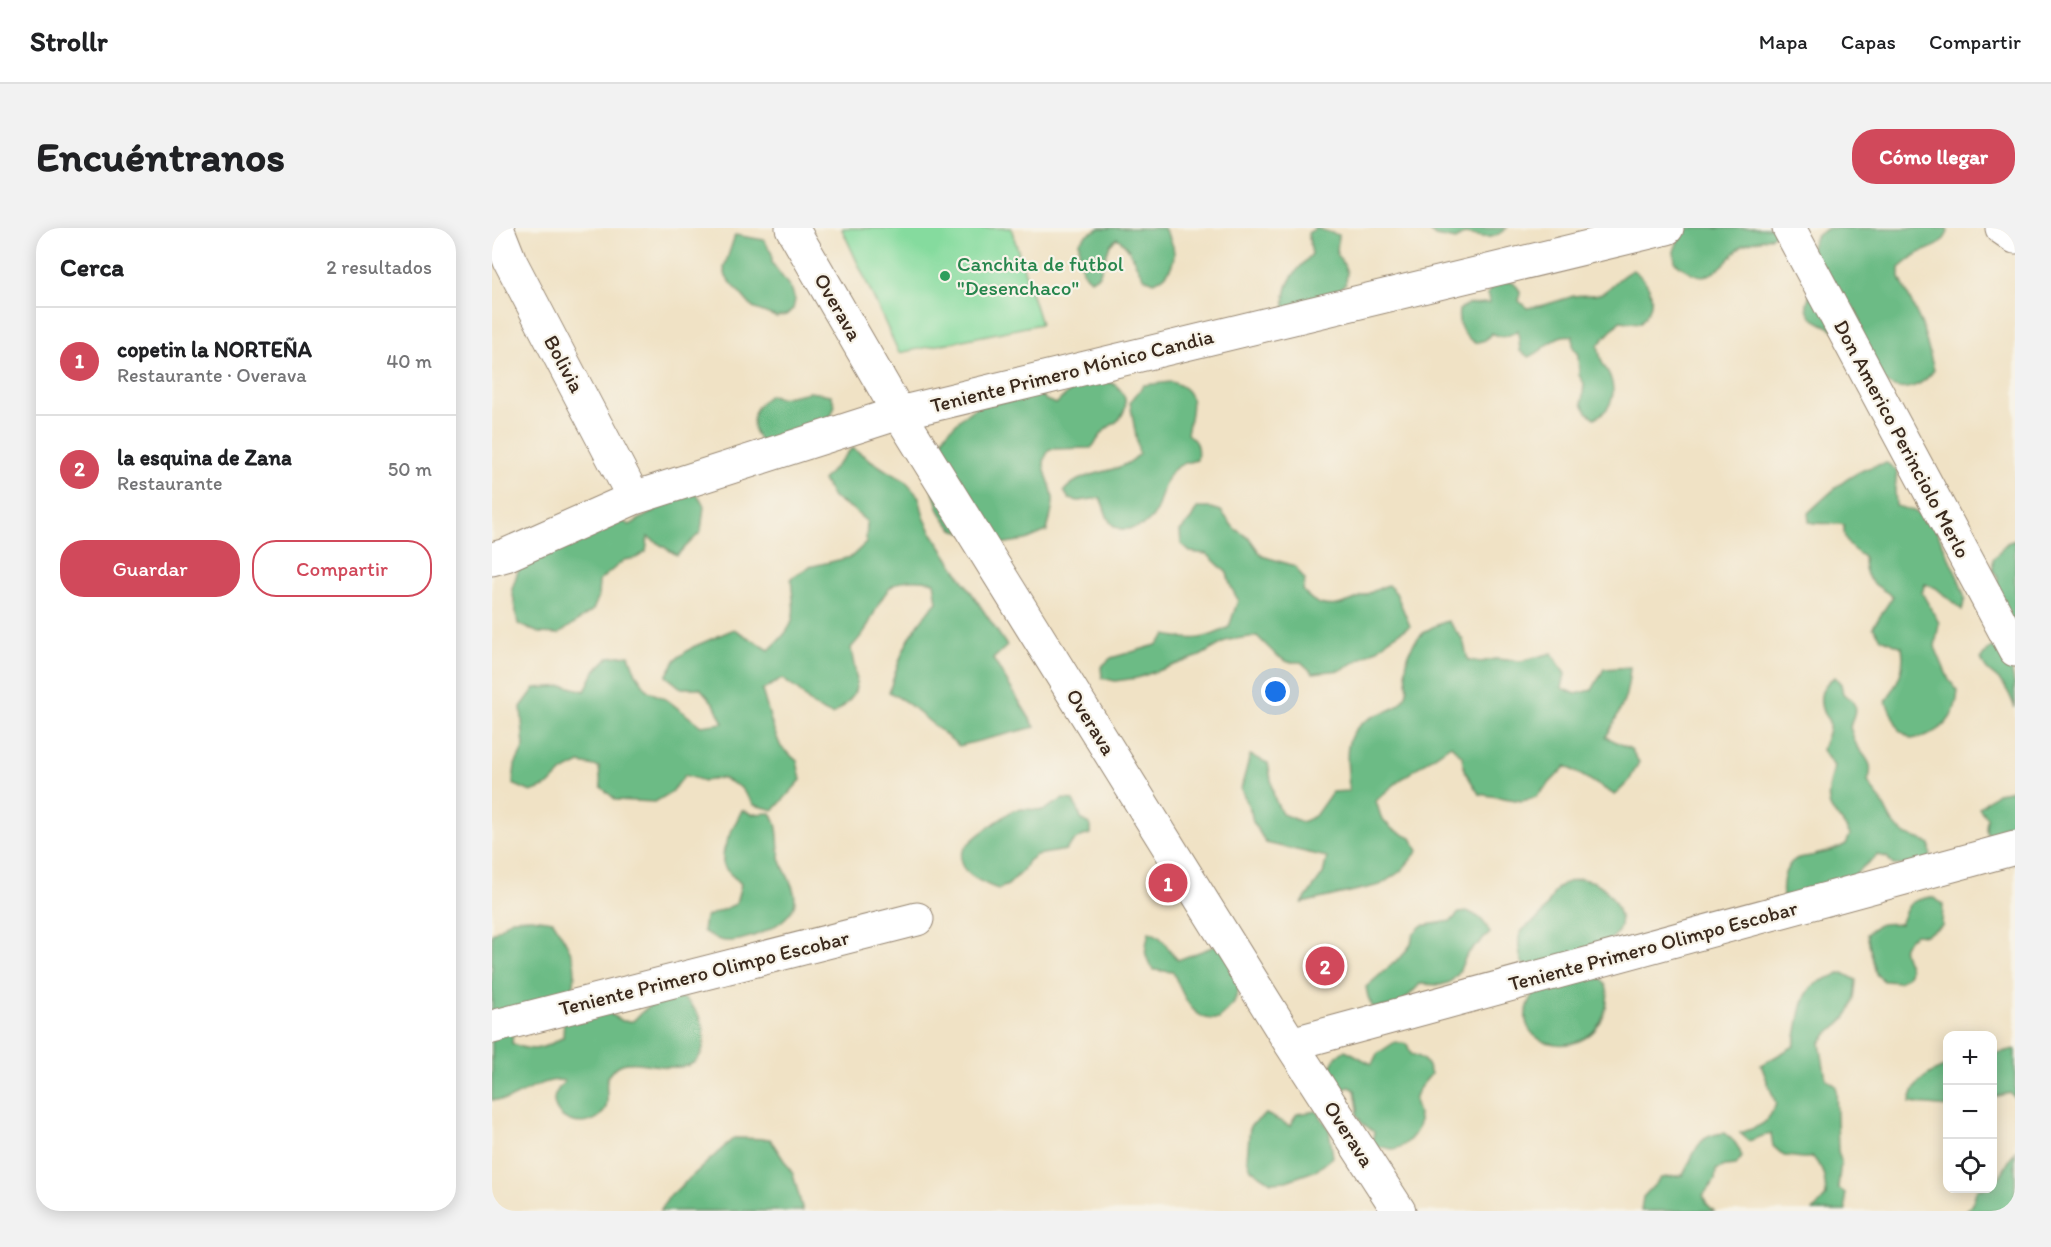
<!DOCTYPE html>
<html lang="es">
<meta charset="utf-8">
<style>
:root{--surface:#fff;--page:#f2f2f2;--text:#202124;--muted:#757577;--line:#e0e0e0;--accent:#d1495b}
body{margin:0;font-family:Itim,sans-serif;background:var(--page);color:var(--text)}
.controls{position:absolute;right:18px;bottom:18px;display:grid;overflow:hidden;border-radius:12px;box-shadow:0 3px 15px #0003}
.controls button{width:54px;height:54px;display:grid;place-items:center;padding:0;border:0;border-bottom:2px solid var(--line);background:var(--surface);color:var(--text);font:30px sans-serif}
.you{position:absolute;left:784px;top:464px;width:21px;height:21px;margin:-15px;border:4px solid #fff;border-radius:50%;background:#1a73e8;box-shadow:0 0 0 9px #1a73e833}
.badge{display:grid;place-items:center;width:39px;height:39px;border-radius:50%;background:var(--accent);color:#fff;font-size:20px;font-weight:700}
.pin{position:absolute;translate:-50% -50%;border:3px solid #fff;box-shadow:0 2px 6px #0006}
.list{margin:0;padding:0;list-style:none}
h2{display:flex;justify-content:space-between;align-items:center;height:78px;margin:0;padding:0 24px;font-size:26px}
h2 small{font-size:20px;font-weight:400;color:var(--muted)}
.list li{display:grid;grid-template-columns:39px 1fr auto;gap:18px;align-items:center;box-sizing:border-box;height:108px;padding:0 24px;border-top:2px solid var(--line)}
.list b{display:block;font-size:22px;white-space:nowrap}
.list p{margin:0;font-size:20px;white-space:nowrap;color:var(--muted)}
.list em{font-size:20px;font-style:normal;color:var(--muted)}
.actions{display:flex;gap:12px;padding:18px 24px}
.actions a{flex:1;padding:14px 0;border:2px solid var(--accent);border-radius:24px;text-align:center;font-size:21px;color:var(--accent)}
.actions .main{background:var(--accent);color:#fff}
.icon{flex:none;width:33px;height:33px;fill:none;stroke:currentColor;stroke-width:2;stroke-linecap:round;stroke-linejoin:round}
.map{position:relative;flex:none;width:1523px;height:983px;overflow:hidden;border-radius:24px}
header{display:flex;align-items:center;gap:36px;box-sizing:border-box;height:84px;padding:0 30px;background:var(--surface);border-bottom:2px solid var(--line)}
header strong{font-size:28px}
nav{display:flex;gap:33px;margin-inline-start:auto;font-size:21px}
.intro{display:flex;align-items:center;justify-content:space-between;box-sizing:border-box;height:144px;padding:0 36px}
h1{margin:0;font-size:42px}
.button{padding:15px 27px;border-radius:24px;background:var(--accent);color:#fff;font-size:21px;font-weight:700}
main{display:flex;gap:36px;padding:0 36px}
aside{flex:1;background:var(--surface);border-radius:24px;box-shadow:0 3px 15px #0003}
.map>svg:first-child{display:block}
</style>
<header>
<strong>Strollr</strong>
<nav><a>Mapa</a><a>Capas</a><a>Compartir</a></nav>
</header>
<div class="intro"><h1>Encuéntranos</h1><a class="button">Cómo llegar</a></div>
<main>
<aside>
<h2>Cerca<small>2 resultados</small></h2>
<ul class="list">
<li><span class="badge">1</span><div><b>copetin la NORTEÑA</b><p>Restaurante · Overava</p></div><em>40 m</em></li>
<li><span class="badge">2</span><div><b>la esquina de Zana</b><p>Restaurante</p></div><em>50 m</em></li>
</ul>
<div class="actions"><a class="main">Guardar</a><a>Compartir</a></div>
</aside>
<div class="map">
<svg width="1523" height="983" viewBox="0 0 1523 983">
<rect width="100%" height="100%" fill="#f7f3e8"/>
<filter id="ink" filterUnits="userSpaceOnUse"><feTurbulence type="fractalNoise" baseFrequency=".0167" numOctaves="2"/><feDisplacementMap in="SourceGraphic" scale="12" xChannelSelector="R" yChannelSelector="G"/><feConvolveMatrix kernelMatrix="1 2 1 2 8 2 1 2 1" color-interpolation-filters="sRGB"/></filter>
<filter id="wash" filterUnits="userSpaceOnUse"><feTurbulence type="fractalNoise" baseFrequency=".008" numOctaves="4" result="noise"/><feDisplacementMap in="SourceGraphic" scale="24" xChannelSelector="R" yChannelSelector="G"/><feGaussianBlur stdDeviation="1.35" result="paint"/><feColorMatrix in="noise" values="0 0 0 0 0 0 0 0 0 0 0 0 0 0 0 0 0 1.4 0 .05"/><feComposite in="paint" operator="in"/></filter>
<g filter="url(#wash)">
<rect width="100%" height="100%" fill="#f0e2c5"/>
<!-- green -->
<path fill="#85db9e" stroke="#60825e" stroke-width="1.5" d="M352,0H519L549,96L407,125L350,1Z"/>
<!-- forest -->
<path fill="#6cbb85" stroke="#547252" stroke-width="1.5" d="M608,0H672C674,5 677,8 679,13C687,30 678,48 662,54L652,50C642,36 640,19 625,10L618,17L607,47L599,52C585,41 588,30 587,14L595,6Z
M824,0L846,7L845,27L851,35L855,44L854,55L847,62L840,82L793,80C791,52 804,44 820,26L816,5Z
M935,0H1015C997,15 992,8 972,6L964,12L943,8Z
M1191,0H1289C1280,13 1264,11 1251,17C1246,20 1242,26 1238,30C1217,53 1207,53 1183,34L1182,23Z
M1337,0H1455L1456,4C1448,22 1438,18 1424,27C1418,31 1413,36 1408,40V50L1430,97L1442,142C1432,157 1411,167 1395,155C1375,140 1362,116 1342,102C1333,96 1321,94 1316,84C1313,76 1316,73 1318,66C1321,49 1316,31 1320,15C1323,7 1330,3 1337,0Z
M243,7L272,12L280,26V35L300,62L303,72L301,81L294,87L284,89L261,80L234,49L232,40Z
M1141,42C1162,57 1166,76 1148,95L1128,93L1106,117C1107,123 1108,130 1111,136C1112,140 1114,140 1116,144C1125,162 1122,181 1103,190L1095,184L1090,176L1092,156L1087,147L1086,127L1081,119V108C1061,104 1056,122 1037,129L1028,123L1026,102C1016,109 1010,111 1000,105L993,112L983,115C970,107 965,97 967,82L976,76L997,75L996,65L1002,56L1012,53L1022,55L1028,63L1027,73L1035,80C1054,78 1064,73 1082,68C1091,66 1101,69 1110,65C1122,59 1126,48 1141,42Z
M611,152C629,156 641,173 628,190C625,195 618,197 613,202C608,207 604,215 599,220L558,221C544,239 559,249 561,270C562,280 557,293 555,303L534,312L501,317L461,301L453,292L447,282L440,260L443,224L455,204L472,188L505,164H546L554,172L564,176C582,158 586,156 611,152Z
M679,154C709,162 699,182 695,206C705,213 707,219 705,232C696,234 687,236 680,243C662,265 675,297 636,301C629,302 623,300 619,295C613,288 613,278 608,270L587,273L577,271L572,263C593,239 627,249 647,226L638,174L652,157Z
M317,164L339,167L343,177L339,188L332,197L274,219C255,202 257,181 278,167L288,170Z
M360,220L395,243L412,252L427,269L432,289L441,307L515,418L501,431L543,499L467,518L414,474L397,464C409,425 416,404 445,374L442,354C395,344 393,366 374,401C370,408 364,414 359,420C364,455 374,464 340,487L321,478L306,462L290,451L270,462L281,500L289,519L305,533L309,552L282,582L262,577L248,559L230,550L212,553L193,547L180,564L163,574L124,572L109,559L107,539L88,535L70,544L57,557L39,564L21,556L23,537L32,519L29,479L43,460L74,458L93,463L102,444L117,429L137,427L144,446L156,463L175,472L209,498L231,495L222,476L208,460H189L174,448L184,431L201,419L242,401L277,422C308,394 302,389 299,350L317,339L359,329L374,315L375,294L359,280L341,270L331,252Z
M1395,235L1405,243L1403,262L1404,278L1422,283L1441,295L1467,352L1473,371L1470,382L1444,360L1433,356L1430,365L1447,395L1443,419L1457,452L1466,463C1464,492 1449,506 1420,511L1407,502L1394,474C1405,455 1414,442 1410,419L1389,410L1381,399L1401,368C1381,356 1372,353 1372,329C1358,320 1351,315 1352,297C1340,294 1330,297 1317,294L1316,285C1340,263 1361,240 1395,235Z
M181,262L204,265L212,278L209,304L185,327L156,309L154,324L144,330L132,332L107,353L106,370L101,382L67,406L47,405L26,396L20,361L27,340L61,314L113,285L138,297L162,283Z
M705,280H719L729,283L742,300L758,311L770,328L803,338L813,352L811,362C833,395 868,367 896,357L904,365L918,398L897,411L886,421L849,442L821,445L809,434H796L785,428L765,408L736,412L708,428L645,450L623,453L610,450L609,439L619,430L664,417L674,407C701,413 713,412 737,399L746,372L739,359L735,345L715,326L698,324L689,316L688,303L699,291Z
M1523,312V410L1504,361L1506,350L1501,342V331L1515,315Z
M956,393L971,412L976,432L989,434L1003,431L1029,433L1060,425L1073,446L1070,460L1084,466L1100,462L1112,441L1138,439C1136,471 1129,482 1114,509L1139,521L1147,534L1137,553L1123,567L1074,538L1044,569L1030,573L987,566L972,542L970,528L959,517C934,534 905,552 884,573L889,589L900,601L919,610L926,623L909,643L888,657L810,675L831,646L835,629L774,615L761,594L759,584L749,561L758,527L776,535L782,569L790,586L810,594L823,588L840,564L857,563C856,528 846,502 887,486C895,484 907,479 911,472C919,461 914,454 914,441C915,415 932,400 956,393Z
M1500,419L1512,423C1522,442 1523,459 1523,480C1519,470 1516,461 1508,453C1498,443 1494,445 1489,430Z
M1343,449L1349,456L1351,466L1359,471L1364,480L1358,499C1360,505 1362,512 1365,518C1374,531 1383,535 1376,553C1380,563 1387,568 1392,578C1397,588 1401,598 1412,605C1421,611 1429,610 1438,616L1439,638L1401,637L1395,629L1385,627C1377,635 1369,639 1362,648L1292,675C1289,661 1290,639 1304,631C1308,629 1314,629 1318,628C1331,625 1343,623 1354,616L1358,607C1353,596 1347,591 1340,582C1332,570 1340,551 1342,538L1330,522C1332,513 1339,503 1337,494C1336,490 1334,490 1332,486C1325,471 1329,457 1343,449Z
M1523,562V609L1499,617L1494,601L1495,590L1487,580L1505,565Z
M571,571L580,572L586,581L589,591L598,596V606C587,609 581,612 574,622L544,627L536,633L531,642L516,657L506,661C432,633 484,610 521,582L531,581L552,582Z
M250,582L260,586L279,585C288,598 285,613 288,629C291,644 303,656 303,672C303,696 248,718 228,712C222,710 216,706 211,703L213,689L244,676L249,656C244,650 235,645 232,638C226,623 244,595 250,582Z
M1088,651C1095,652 1100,652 1106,656C1118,663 1133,687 1127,701C1125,708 1116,713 1110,718L1106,747C1117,758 1117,765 1114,780C1100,838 1014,820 1038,773C1041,766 1047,760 1052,755C1045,749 1035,743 1031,736C1027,729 1025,711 1029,704C1035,696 1044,694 1050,686C1064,666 1059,656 1088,651Z
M1438,669L1443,670L1451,677L1450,698L1433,707L1423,706C1403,722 1414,723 1418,742L1416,747L1407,754L1392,753L1384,746L1375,706C1387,694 1392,695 1408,696C1417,677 1413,674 1438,669Z
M977,684C988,689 993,694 998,705L975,726L966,746L958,754L949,757L928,756L907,778L881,780L876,769L874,759L912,726L919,716L921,706L929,698L959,693L967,685Z
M39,690L61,693C79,723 88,731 80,766L21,805L20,815C39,826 54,820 71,809L72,789L120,777V787L130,793H141C160,774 166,767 193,771C204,781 213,795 212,811C210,862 151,826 128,837C101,851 126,872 108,888C93,901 63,895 62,872C62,864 69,858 73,853C54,849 37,863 19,870C14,873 6,872 0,872V706L20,691Z
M657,704C675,710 673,720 686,732L726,717L751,746L742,775L727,791C700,795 690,765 681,744L662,742C650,726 653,722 657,704Z
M1351,745L1364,752C1363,765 1362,779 1353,790C1345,799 1335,804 1328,815L1334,851L1344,858L1346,923L1349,933L1346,960L1353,965L1354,983H1321L1334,968C1333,950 1333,944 1321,929C1309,932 1303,928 1292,928L1281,918L1279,905L1257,913L1248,905C1269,898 1275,897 1284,876L1269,837L1302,818C1307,801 1307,766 1324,756C1331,751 1342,748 1351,745Z
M903,814L915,816L919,826C931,829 935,834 939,846C934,853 925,860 923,869C921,876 927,884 927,892C928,904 912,921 900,921C893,920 891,918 882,919L880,915L882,904L870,895L865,886L866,881L863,862L858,859L847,862L832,853L845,828L853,822C863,826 870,832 880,836L885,826Z
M1523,821V870L1518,865L1501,869V826Z
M1455,838V879L1418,875C1420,854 1437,844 1455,838Z
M825,883L837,901L841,929L825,942L794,953L779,954L759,941L755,930L758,898L774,886L798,898L805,886Z
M1232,905C1242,912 1247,918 1250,929L1244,937L1233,938L1224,942L1223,952L1211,967L1215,976L1222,983H1149L1151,969L1169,950L1191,947C1204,925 1203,907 1232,905Z
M242,910L278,911L301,946L311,983H168L176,970Z
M1523,923V983H1474L1480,976L1485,961L1500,960L1501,953L1507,950Z"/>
</g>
<g filter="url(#ink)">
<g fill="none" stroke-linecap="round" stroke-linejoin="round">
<defs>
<path id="minor" d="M5,0L18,33L142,270
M300,0L407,185L799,816L907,983
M1297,0L1523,422
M1510,0L1523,9
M0,331L14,327L142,270L407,185L1175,0
M0,799L425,691
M799,816L1523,620"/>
</defs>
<!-- minor casing -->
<use href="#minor" stroke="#968672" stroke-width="35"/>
<!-- minor -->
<use href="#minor" stroke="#fff" stroke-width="33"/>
</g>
</g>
<!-- markers -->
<circle fill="#2e9e5b" stroke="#f7f3e8" stroke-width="2" cx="453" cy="48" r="6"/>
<g text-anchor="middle" stroke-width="4.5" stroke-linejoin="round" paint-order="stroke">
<!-- leisure labels -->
<g font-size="21" fill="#27864d" stroke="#f7f3e8" text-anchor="start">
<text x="465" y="43">Canchita de futbol<tspan x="465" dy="24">"Desenchaco"</tspan></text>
</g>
<!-- street labels -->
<g font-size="21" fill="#3b2a1e" stroke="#f7f3e8">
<text transform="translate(346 79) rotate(60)" y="7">Overava</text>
<text transform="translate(72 136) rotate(62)" y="7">Bolivia</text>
<text transform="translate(580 143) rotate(-14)" y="7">Teniente Primero Mónico Candia</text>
<text transform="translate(1410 211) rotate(62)" y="7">Don Americo Perinciolo Merlo</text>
<text transform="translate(599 494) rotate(58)" y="7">Overava</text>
<text transform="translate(1161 718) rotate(-15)" y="7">Teniente Primero Olimpo Escobar</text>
<text transform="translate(212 745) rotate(-14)" y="7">Teniente Primero Olimpo Escobar</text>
<text transform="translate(857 906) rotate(57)" y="7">Overava</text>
</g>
</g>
</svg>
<div class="controls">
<button>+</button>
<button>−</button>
<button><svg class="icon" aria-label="locate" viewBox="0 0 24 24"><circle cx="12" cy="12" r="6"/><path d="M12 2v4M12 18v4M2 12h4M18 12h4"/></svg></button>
</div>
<div class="you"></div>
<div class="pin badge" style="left:676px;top:655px">1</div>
<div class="pin badge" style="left:833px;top:738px">2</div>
</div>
</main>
